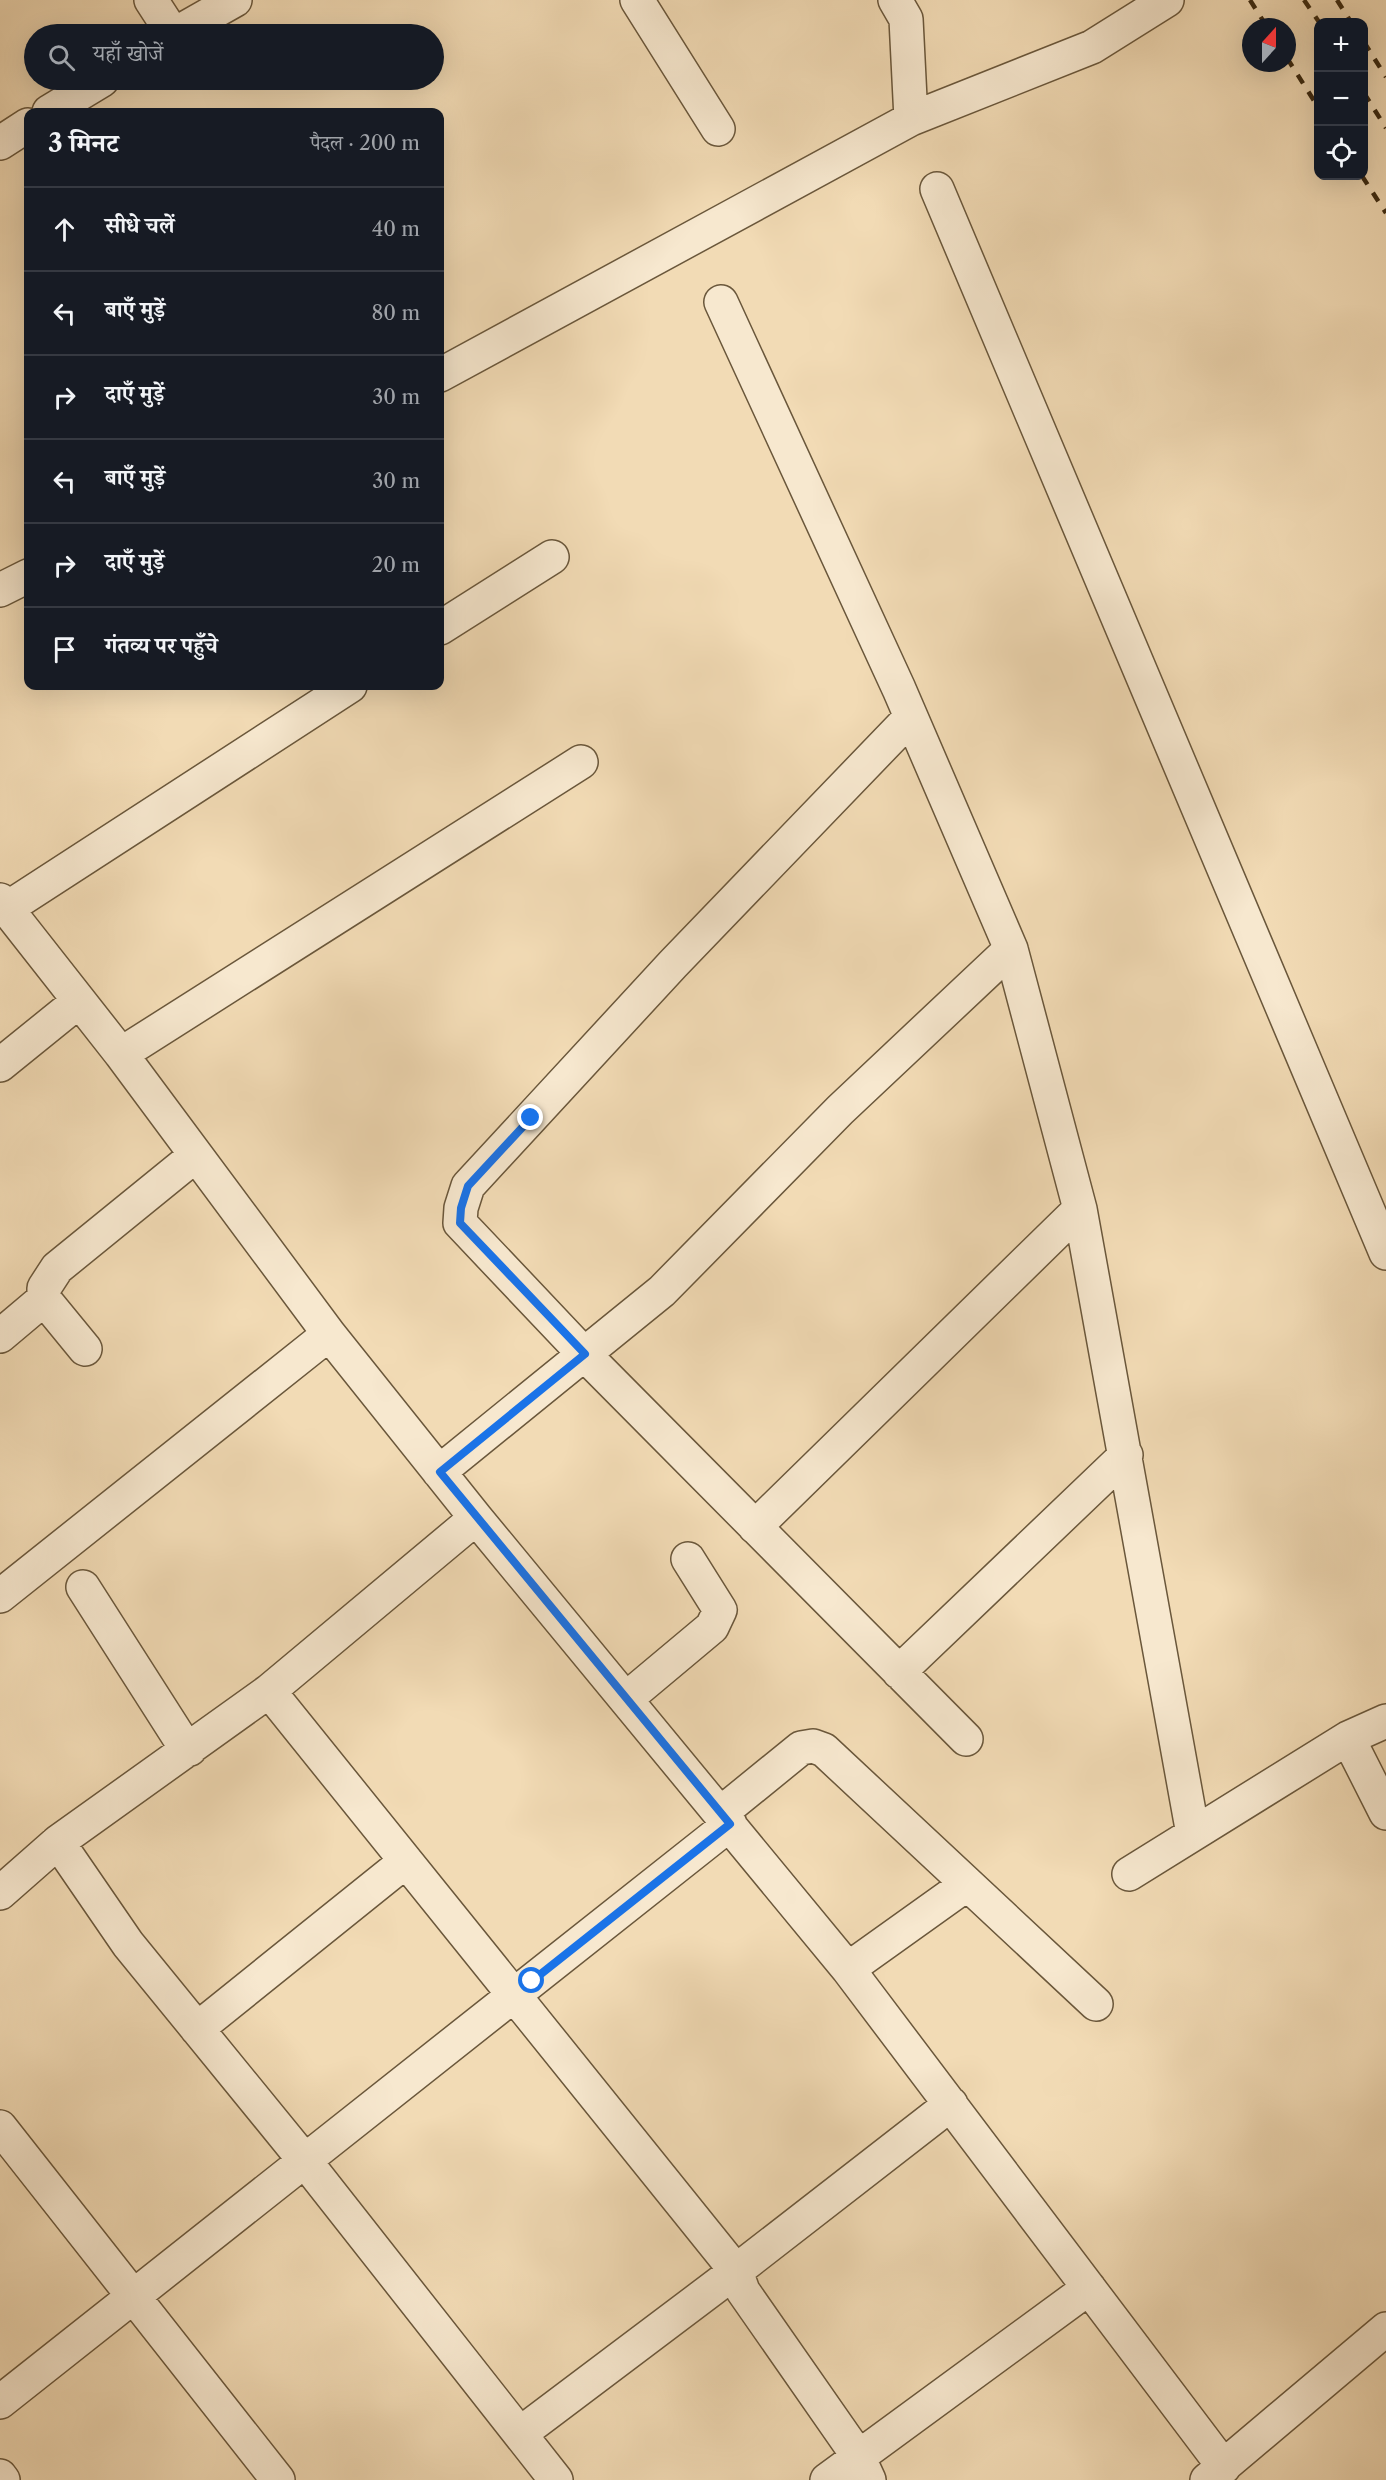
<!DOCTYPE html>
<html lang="hi">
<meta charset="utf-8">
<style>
:root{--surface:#171b24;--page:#242831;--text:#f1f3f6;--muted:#9ea1a6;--line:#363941}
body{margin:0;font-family:"Libre Caslon Text","Noto Serif Devanagari",serif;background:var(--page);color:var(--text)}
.controls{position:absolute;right:18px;top:18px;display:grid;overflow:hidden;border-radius:12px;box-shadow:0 6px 24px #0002}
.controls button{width:54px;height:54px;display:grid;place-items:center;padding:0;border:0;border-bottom:2px solid var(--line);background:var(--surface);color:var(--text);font:30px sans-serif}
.compass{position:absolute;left:1242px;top:18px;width:54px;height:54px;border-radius:50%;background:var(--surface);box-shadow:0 6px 24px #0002;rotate:21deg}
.stop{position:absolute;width:18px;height:18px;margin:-14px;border:4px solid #1a73e8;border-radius:50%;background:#fff}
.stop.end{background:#1a73e8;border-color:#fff;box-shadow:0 2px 6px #0008}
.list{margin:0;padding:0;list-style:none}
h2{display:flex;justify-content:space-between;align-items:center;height:78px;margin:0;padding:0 24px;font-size:26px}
h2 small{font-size:20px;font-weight:400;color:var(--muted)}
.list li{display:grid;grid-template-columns:39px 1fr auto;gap:18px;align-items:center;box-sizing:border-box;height:84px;padding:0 24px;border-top:2px solid var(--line)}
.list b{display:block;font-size:22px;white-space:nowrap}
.list em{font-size:20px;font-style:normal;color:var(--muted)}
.icon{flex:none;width:33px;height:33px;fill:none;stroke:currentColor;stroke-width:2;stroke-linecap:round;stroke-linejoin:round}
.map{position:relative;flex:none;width:1386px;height:2480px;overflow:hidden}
.search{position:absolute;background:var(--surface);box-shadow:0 6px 24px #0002;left:24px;top:24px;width:420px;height:66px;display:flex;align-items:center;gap:15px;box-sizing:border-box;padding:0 21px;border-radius:33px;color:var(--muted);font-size:22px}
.panel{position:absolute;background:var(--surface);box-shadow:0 6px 24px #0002;left:24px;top:108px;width:420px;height:582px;border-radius:12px}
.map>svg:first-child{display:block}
</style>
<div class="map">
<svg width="1386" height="2480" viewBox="0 0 1386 2480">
<rect width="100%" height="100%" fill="#f2dbb5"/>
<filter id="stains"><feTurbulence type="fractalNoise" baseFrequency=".00333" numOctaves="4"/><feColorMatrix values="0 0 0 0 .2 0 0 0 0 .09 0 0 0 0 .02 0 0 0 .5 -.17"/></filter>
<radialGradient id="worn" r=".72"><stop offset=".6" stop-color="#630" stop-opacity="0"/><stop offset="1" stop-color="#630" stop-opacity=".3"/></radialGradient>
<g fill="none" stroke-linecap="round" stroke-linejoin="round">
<defs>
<path id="minor" d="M151,0L173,34
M637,0L718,129
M895,0L906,19L911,119
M175,34L235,0
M49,112L102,80
M0,143L28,125
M937,189L1386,1253
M721,302L899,689L1011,949L1080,1209L1193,1834
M440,375L911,119L1092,47L1167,0
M0,590L28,576
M440,628L552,557
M911,717L673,964L468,1186L461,1208L460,1223L584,1354L966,1739
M0,900L121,1054L329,1334L476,1518L848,1969L1224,2467
M6,909L350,686
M121,1054L581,762
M0,1065L79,1001
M0,1336L44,1299
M85,1349L44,1299V1288L57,1268L196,1155
M439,1472L662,1291L840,1110L1011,949
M476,1518L269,1691L58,1842L128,1944L305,2161L556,2480
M755,1527L1080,1209
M83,1587L182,1742L190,1749
M0,1596L329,1334
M899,1672L1126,1455
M269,1691L736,2271L743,2291L858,2456L869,2480
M626,1699L712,1627L720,1610L688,1559
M1348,1738L1386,1813
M721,1813L801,1748L813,1746L824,1750L1096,2004
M1129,1874L1348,1738L1386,1721
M0,1893L58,1842
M848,1969L967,1884
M197,2029L406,1861
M0,2127L278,2480
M0,2402L730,1824
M521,2433L736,2271L951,2104
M0,2476L3,2480
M827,2480L1089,2288
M1207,2480L1386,2329"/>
</defs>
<!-- minor casing -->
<use href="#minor" stroke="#6a573b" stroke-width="36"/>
<!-- minor -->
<use href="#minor" stroke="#f7e8cf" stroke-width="33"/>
<!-- rail -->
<path stroke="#3d2b12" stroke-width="4.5" stroke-dasharray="10 10" stroke-linecap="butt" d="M1250,0L1267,27
M1304,0L1319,22
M1337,0L1351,22
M1364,42L1386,77
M1287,58L1318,107
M1364,93L1386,128
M1362,176L1386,213"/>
</g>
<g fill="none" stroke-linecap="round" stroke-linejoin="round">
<!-- route -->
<path stroke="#1a73e8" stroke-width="8" d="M531,1118L468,1186L461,1208L460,1223L585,1354L440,1472L730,1824L532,1981"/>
</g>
<rect width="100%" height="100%" filter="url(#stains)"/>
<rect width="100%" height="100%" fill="url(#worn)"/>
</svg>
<div class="controls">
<button>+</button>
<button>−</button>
<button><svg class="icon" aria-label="locate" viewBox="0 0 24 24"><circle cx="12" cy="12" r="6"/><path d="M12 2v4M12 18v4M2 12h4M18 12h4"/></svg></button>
</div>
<svg class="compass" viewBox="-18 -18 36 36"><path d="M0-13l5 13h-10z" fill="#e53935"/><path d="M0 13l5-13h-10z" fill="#9ea1a6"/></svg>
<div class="stop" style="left:532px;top:1981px"></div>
<div class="stop end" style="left:531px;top:1118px"></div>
<div class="search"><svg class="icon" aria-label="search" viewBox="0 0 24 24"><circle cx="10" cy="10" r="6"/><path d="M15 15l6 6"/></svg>यहाँ खोजें</div>
<section class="panel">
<h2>3 मिनट<small>पैदल · 200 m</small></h2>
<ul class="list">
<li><svg class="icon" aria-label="ahead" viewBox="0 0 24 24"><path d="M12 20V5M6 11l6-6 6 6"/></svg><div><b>सीधे चलें</b></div><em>40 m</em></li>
<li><svg class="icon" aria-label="left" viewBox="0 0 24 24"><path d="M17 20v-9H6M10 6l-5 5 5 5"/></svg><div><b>बाएँ मुड़ें</b></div><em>80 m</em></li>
<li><svg class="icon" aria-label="right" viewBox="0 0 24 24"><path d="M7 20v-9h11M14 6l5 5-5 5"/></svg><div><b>दाएँ मुड़ें</b></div><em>30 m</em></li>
<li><svg class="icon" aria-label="left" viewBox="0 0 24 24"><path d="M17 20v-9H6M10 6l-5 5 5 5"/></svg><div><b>बाएँ मुड़ें</b></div><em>30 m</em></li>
<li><svg class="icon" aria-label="right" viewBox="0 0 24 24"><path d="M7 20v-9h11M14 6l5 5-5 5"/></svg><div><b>दाएँ मुड़ें</b></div><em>20 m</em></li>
<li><svg class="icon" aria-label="arrive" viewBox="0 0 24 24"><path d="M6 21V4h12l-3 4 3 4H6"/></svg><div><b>गंतव्य पर पहुँचे</b></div></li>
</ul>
</section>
</div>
